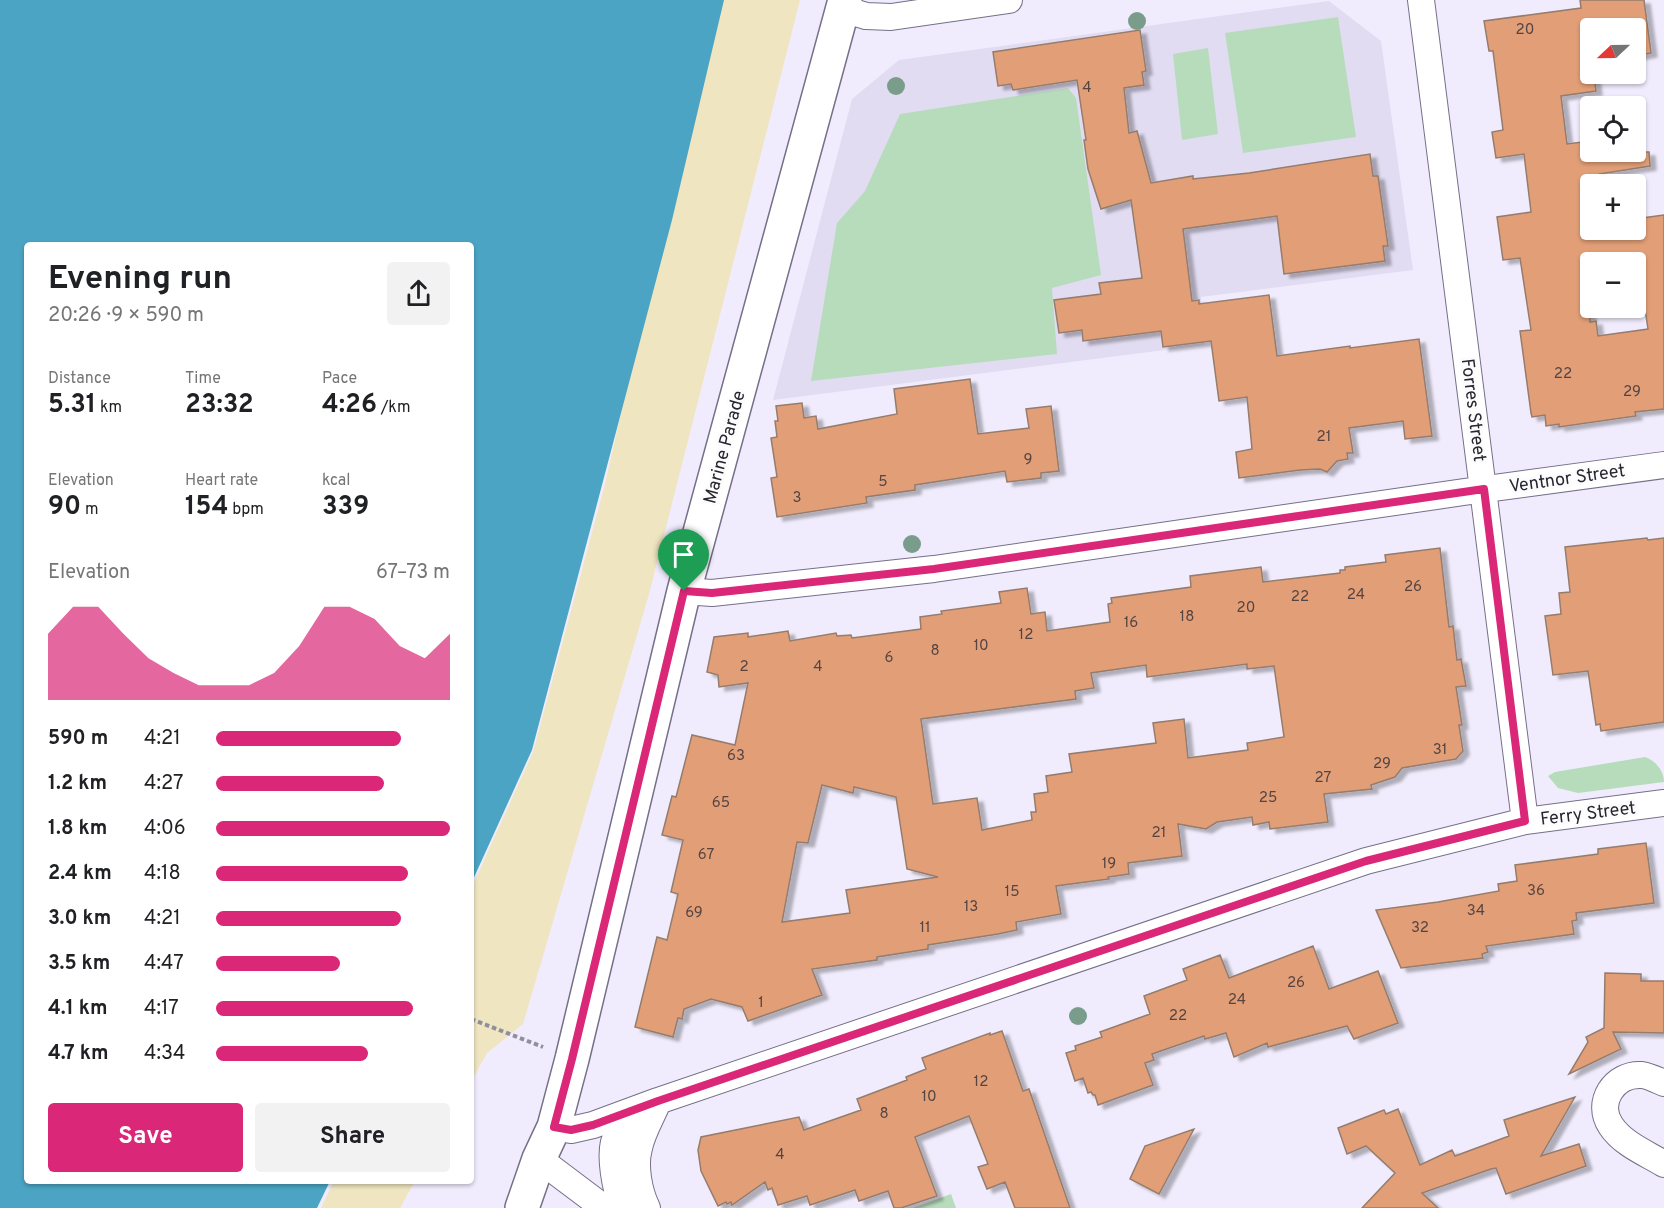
<!DOCTYPE html>
<html lang="en">
<head>
<meta charset="utf-8">
<style>
	:root { --surface:#fff; --page:#f2f2f2; --text:#202124; --muted:#757577; --accent:#db2777 }
	body { margin:0; font-family:Overpass,sans-serif; background:var(--page); color:var(--text); height:100vh; display:flex; flex-direction:column; font-size:22px; white-space:nowrap }
	* { box-sizing:border-box; margin:0 }
	p { font-size:20px; color:var(--muted) }
	.icon { flex:none; width:33px; height:33px; fill:none; stroke:currentColor; stroke-width:2; stroke-linecap:round; stroke-linejoin:round }
	.map { position:relative; flex:1; overflow:hidden }
	.side { position:absolute; left:24px; top:242px; width:450px; height:942px; display:flex; flex-direction:column; background:var(--surface); border-radius:6px; box-shadow:0 2px 4px #0004 }
	.side>* { flex:none }
	.needle { width:39px; rotate:248deg }
	.tools { position:absolute; left:1580px; top:18px; display:grid; gap:12px }
	.tools a { display:grid; place-items:center; width:66px; height:66px; border-radius:6px; background:var(--surface); box-shadow:0 2px 4px #0004; font-size:30px }
	.pin { position:absolute; display:grid; place-items:center; width:51px; height:51px; color:#fff; margin:-62px -26px; border-radius:50% 50% 50% 0; rotate:-45deg; box-shadow:0 0 6px #0007 }
	.pin .icon { rotate:45deg }
	.round { display:grid; place-items:center; flex:none; width:63px; height:63px; border-radius:6px; background:var(--page) }
	.summary { display:flex; align-items:center; justify-content:space-between; height:102px; padding:0 24px }
	h1 { font-size:33px; font-weight:700; line-height:45px }
	.figures { display:grid; grid-template-columns:repeat(3,1fr); gap:9px; height:102px; padding:6px 24px }
	.figures div { display:grid; align-content:center }
	.figures b { font-size:26px; font-weight:700 }
	.figures small { font-size:16px; font-weight:400 }
	.figures p { font-size:16px }
	.chart { height:168px; padding:12px 24px }
	.chart p { display:flex; justify-content:space-between }
	.chart svg { width:100%; height:108px; margin-top:6px; fill:var(--accent); opacity:.7 }
	.cta { display:flex; gap:12px; margin-top:auto; padding:12px 24px }
	.cta a { flex:1; height:69px; border-radius:6px; background:var(--accent); color:#fff; font-size:24px; font-weight:700; line-height:69px; text-align:center }
	.cta a+a { background:var(--page); color:var(--text) }
	ul { padding:0 24px; list-style:none; font-size:20px }
	li { display:grid; grid-template-columns:96px 72px 1fr; align-items:center; height:45px }
	li i { height:15px; border-radius:8px; background:var(--accent) }
	.map>svg:first-child { display:block }
	.built { fill:#e2dcf2 }
	.green { fill:#b6dcbb }
	.sand { fill:#efe5c0 }
	.water { fill:#4ba4c4 }
	.building { fill:#e29f77; stroke:#957c6d; stroke-width:1.5; fill-rule:evenodd; filter:url(#shadow) }
	.lines { fill:none; stroke-linecap:round; stroke-linejoin:round }
	.minor-casing { stroke:#766f88; stroke-width:28 }
	.tertiary-casing { stroke:#766f88; stroke-width:36 }
	.path { stroke:#918e9c; stroke-width:4; stroke-dasharray:4.5 3; stroke-linecap:butt }
	.minor { stroke:#fff; stroke-width:26 }
	.tertiary { stroke:#fff; stroke-width:33 }
	.tree { fill:#7a9c8a }
	.route-casing { stroke:#fff; stroke-width:12 }
	.route { stroke:#db2777; stroke-width:8 }
	.labels { text-anchor:middle; stroke-width:6; stroke-linejoin:round; paint-order:stroke }
	.number-label { font-size:15px; fill:#564442 }
	.street-label { font-size:18px; fill:#282630; stroke:#fcfcfc }
</style>
</head>
<body>
<div class="map">
<svg width="1664" height="1208" viewBox="0 0 1664 1208">
	<defs>
		<filter id="shadow"><feDropShadow dx="6" dy="4" stdDeviation="1.5" flood-color="#0004"/></filter>
	</defs>
	<rect width="100%" height="100%" fill="#f0ecfd"/>
	<path class="built" d="M 1329,1 L 1381,41 L 1413,270 L 1201,297 L 1204,345 L 773,400 L 852,99 L 899,60 Z"/>
	<path class="green" d="M 1338,17 L 1356,137 L 1243,153 L 1225,33 Z
		M 1208,48 L 1218,134 L 1182,140 L 1173,54 Z
		M 1068,88 L 1076,98 L 1101,275 L 1052,288 L 1057,354 L 811,381 L 837,223 L 865,191 L 900,114 Z
		M 1645,757 C 1656,761 1664,771 1664,782 L 1578,793 L 1558,788 L 1548,776 L 1555,772 Z
		M 951,1194 L 956,1208 L 913,1208 Z"/>
	<path class="sand" d="M 715,0 L 800,0 L 649,594 L 523,1024 L 487,1053 L 471,1082 L 471,889 L 533,752 L 605,484 Z
		M 334,1181 L 334,1180 L 415,1181 L 400,1208 L 321,1208 Z"/>
	<path class="water" d="M 0,0 L 724,0 L 672,220 L 532,750 L 471,884 L 471,244 L 27,244 L 27,1180 L 330,1181 L 317,1208 L 0,1208 Z"/>
	<path class="building" d="M 1580,0 L 1644,0 L 1651,53 L 1635,56 L 1635,28 L 1590,28 L 1590,74 L 1594,74 L 1596,91 L 1561,96 L 1567,144 L 1590,141 L 1590,152 L 1649,152 L 1650,166 L 1599,174 L 1601,184 L 1590,184 L 1590,230 L 1635,230 L 1635,219 L 1664,215 L 1664,409 L 1635,412 L 1636,416 L 1559,427 L 1559,424 L 1546,426 L 1545,415 L 1532,417 L 1531,413 L 1520,331 L 1531,330 L 1520,258 L 1503,260 L 1497,217 L 1531,212 L 1524,154 L 1496,158 L 1492,132 L 1503,130 L 1493,51 L 1489,51 L 1484,21 L 1581,8 ZM 1590,262 L 1635,262 L 1635,269 L 1639,269 L 1648,329 L 1598,336 L 1596,321 L 1590,322 Z
		M 1140,30 L 1146,71 L 1142,72 L 1144,85 L 1124,88 L 1129,133 L 1137,131 L 1151,183 L 1193,176 L 1193,179 L 1249,173 L 1370,154 L 1373,176 L 1378,176 L 1388,246 L 1383,246 L 1385,261 L 1284,274 L 1277,216 L 1183,229 L 1192,301 L 1199,300 L 1199,304 L 1269,295 L 1277,356 L 1350,346 L 1350,348 L 1419,339 L 1432,436 L 1405,439 L 1403,421 L 1349,428 L 1353,453 L 1347,453 L 1348,459 L 1337,461 L 1327,472 L 1320,469 L 1300,470 L 1239,478 L 1236,452 L 1252,449 L 1247,397 L 1219,401 L 1211,341 L 1163,347 L 1161,331 L 1083,341 L 1082,330 L 1059,333 L 1054,300 L 1101,294 L 1099,283 L 1142,278 L 1131,200 L 1101,209 L 1088,169 L 1084,140 L 1086,140 L 1077,80 L 1013,90 L 1011,84 L 998,86 L 993,52 Z
		M 970,379 L 978,434 L 1029,428 L 1026,409 L 1051,406 L 1059,471 L 1041,473 L 1041,478 L 1007,482 L 1005,471 L 915,485 L 915,490 L 866,497 L 867,503 L 777,517 L 771,478 L 777,477 L 771,438 L 777,437 L 775,421 L 778,421 L 776,406 L 802,403 L 804,418 L 816,416 L 818,429 L 897,414 L 894,389 Z
		M 1647,538 L 1648,540 L 1664,538 L 1664,722 L 1601,731 L 1600,724 L 1596,725 L 1588,671 L 1553,675 L 1545,616 L 1561,614 L 1559,593 L 1570,592 L 1565,547 Z
		M 1440,548 L 1449,627 L 1453,626 L 1457,660 L 1461,659 L 1466,686 L 1456,687 L 1462,725 L 1459,725 L 1463,751 L 1456,759 L 1402,768 L 1395,777 L 1371,785 L 1372,789 L 1324,794 L 1328,822 L 1270,829 L 1269,822 L 1253,825 L 1252,817 L 1217,822 L 1206,829 L 1178,824 L 1182,856 L 1128,863 L 1129,874 L 1108,877 L 1109,879 L 1056,886 L 1061,914 L 1016,922 L 1017,930 L 998,934 L 928,945 L 928,949 L 877,957 L 877,960 L 812,969 L 822,995 L 748,1021 L 742,1007 L 711,999 L 684,1009 L 682,1019 L 678,1018 L 673,1037 L 635,1027 L 657,937 L 667,940 L 678,894 L 671,892 L 683,840 L 662,835 L 672,796 L 676,797 L 692,735 L 735,745 L 748,683 L 719,687 L 718,675 L 707,672 L 714,637 L 748,633 L 748,637 L 788,631 L 790,641 L 836,633 L 837,636 L 851,635 L 852,638 L 921,629 L 920,617 L 942,614 L 941,611 L 1001,603 L 999,592 L 1027,588 L 1031,614 L 1045,612 L 1047,631 L 1110,622 L 1108,604 L 1112,603 L 1111,598 L 1191,587 L 1190,576 L 1261,567 L 1263,582 L 1340,573 L 1340,570 L 1345,570 L 1345,567 L 1386,562 L 1385,555 ZM 1247,664 L 1247,669 L 1274,666 L 1284,737 L 1247,743 L 1248,750 L 1188,758 L 1184,719 L 1153,723 L 1156,743 L 1069,754 L 1072,772 L 1046,776 L 1048,792 L 1034,794 L 1036,812 L 1031,812 L 1032,820 L 982,830 L 977,798 L 933,804 L 921,719 L 1076,699 L 1075,691 L 1094,688 L 1091,673 L 1146,665 L 1147,677 ZM 822,785 L 853,793 L 854,787 L 896,797 L 907,869 L 938,877 L 846,890 L 850,913 L 782,922 L 797,842 L 808,843 Z
		M 1646,843 L 1654,903 L 1576,913 L 1577,920 L 1572,921 L 1574,934 L 1486,946 L 1488,952 L 1482,954 L 1483,958 L 1401,968 L 1376,910 L 1438,902 L 1499,891 L 1498,884 L 1517,881 L 1515,865 L 1598,854 L 1598,849 Z
		M 1313,946 L 1329,989 L 1378,971 L 1398,1023 L 1354,1039 L 1347,1026 L 1268,1047 L 1267,1043 L 1234,1057 L 1226,1033 L 1205,1039 L 1204,1036 L 1152,1054 L 1154,1060 L 1145,1063 L 1153,1085 L 1098,1105 L 1095,1095 L 1093,1095 L 1091,1092 L 1088,1093 L 1083,1078 L 1075,1081 L 1066,1053 L 1076,1050 L 1075,1046 L 1102,1037 L 1100,1032 L 1150,1014 L 1144,996 L 1187,980 L 1183,969 L 1220,955 L 1229,978 Z
		M 1605,973 L 1641,974 L 1641,981 L 1664,981 L 1664,1033 L 1613,1032 L 1621,1049 L 1569,1074 L 1588,1042 L 1586,1037 L 1604,1028 Z
		M 1002,1031 L 1023,1091 L 1029,1089 L 1070,1208 L 1015,1208 L 1005,1182 L 987,1189 L 978,1167 L 988,1164 L 969,1116 L 915,1137 L 937,1196 L 901,1208 L 894,1208 L 888,1191 L 859,1201 L 855,1190 L 810,1205 L 807,1196 L 778,1205 L 772,1188 L 768,1190 L 765,1182 L 732,1205 L 731,1202 L 727,1204 L 726,1202 L 718,1206 L 701,1171 L 698,1150 L 701,1137 L 799,1117 L 804,1130 L 861,1110 L 857,1099 L 907,1080 L 906,1077 L 926,1069 L 922,1058 L 990,1033 L 990,1035 Z
		M 1575,1097 L 1541,1156 L 1579,1144 L 1586,1166 L 1506,1194 L 1496,1168 L 1491,1169 L 1422,1193 L 1438,1208 L 1362,1208 L 1395,1173 L 1366,1146 L 1347,1154 L 1338,1128 L 1384,1110 L 1386,1114 L 1398,1109 L 1420,1165 L 1452,1150 L 1455,1156 L 1509,1136 L 1504,1120 Z
		M 1194,1129 L 1159,1194 L 1130,1179 L 1145,1146 Z"/>
	<g class="lines">
		<g class="minor-casing">
			<path id="minor" d="M 1421,0 L 1525,821
				M 843,9 L 866,16 L 891,17 L 1009,0
				M 684,591 L 712,593 L 934,569 L 1464,492 L 1664,465
				M 1664,1083 C 1657,1080 1649,1076 1642,1075 C 1614,1073 1595,1103 1611,1126 C 1623,1144 1646,1153 1664,1164
				M 554,1127 L 571,1130 L 593,1125 L 658,1101 L 1366,861 L 1525,821 L 1664,803
				M 539,1159 L 604,1208
				M 624,1208 C 616,1194 607,1150 617,1135 C 622,1127 633,1119 641,1114
				M 647,1208 C 639,1192 634,1166 639,1148 C 642,1133 651,1118 657,1104"/>
		</g>
		<g class="tertiary-casing">
			<path id="tertiary" d="M 522,1208 L 539,1159 L 554,1127 L 572,1059 L 684,591 L 845,0"/>
		</g>
		<path class="path" d="M 471,1019 L 543,1047"/>
		<use href="#minor" class="minor"/>
		<use href="#tertiary" class="tertiary"/>
	</g>
	<g class="tree">
		<circle cx="1137" cy="21" r="9"/>
		<circle cx="896" cy="86" r="9"/>
		<circle cx="912" cy="544" r="9"/>
		<circle cx="1078" cy="1016" r="9"/>
	</g>
	<g class="lines">
		<g class="route-casing">
			<path id="route" d="M 1484,489 L 1525,821 L 1366,861 L 658,1101 L 593,1125 L 571,1130 L 554,1127 L 572,1059 L 684,591 L 712,593 L 934,569 Z"/>
		</g>
		<use href="#route" class="route"/>
	</g>
	<g class="labels">
		<g class="number-label">
			<text x="1525" y="34">20</text>
			<text x="1087" y="92">4</text>
			<text x="1563" y="378">22</text>
			<text x="1632" y="396">29</text>
			<text x="1324" y="441">21</text>
			<text x="1028" y="464">9</text>
			<text x="883" y="486">5</text>
			<text x="797" y="502">3</text>
			<text x="1413" y="591">26</text>
			<text x="1356" y="599">24</text>
			<text x="1300" y="601">22</text>
			<text x="1246" y="612">20</text>
			<text x="1187" y="621">18</text>
			<text x="1131" y="627">16</text>
			<text x="1026" y="639">12</text>
			<text x="981" y="650">10</text>
			<text x="935" y="655">8</text>
			<text x="889" y="662">6</text>
			<text x="744" y="671">2</text>
			<text x="818" y="671">4</text>
			<text x="1440" y="754">31</text>
			<text x="736" y="760">63</text>
			<text x="1382" y="768">29</text>
			<text x="1323" y="782">27</text>
			<text x="1268" y="802">25</text>
			<text x="721" y="807">65</text>
			<text x="1159" y="837">21</text>
			<text x="706" y="859">67</text>
			<text x="1109" y="868">19</text>
			<text x="1536" y="895">36</text>
			<text x="1012" y="896">15</text>
			<text x="971" y="911">13</text>
			<text x="1476" y="915">34</text>
			<text x="694" y="917">69</text>
			<text x="925" y="932">11</text>
			<text x="1420" y="932">32</text>
			<text x="1296" y="987">26</text>
			<text x="1237" y="1004">24</text>
			<text x="761" y="1007">1</text>
			<text x="1178" y="1020">22</text>
			<text x="981" y="1086">12</text>
			<text x="929" y="1101">10</text>
			<text x="884" y="1118">8</text>
			<text x="780" y="1159">4</text>
		</g>
		<g class="street-label">
			<text transform="translate(1474 410) rotate(83)" y="6">Forres Street</text>
			<text transform="translate(724 447) rotate(-75)" y="6">Marine Parade</text>
			<text transform="translate(1567 478) rotate(-8)" y="6">Ventnor Street</text>
			<text transform="translate(1588 813) rotate(-7)" y="6">Ferry Street</text>
		</g>
	</g>
</svg>
<div class="tools">
<a><svg class="needle" viewBox="-14 -14 28 28"><path d="M0-13l5 13h-10z" fill="#e53935"/><path d="M0 13l5-13h-10z" fill="#757577"/></svg></a>
<a><svg class="icon" aria-label="locate" viewBox="0 0 24 24"><circle cx="12" cy="12" r="6"/><path d="M12 2v4M12 18v4M2 12h4M18 12h4"/></svg></a>
<a>+</a>
<a>−</a>
</div>
<div class="pin" style="left:684px;top:591px;background:#1e9e55"><svg class="icon" aria-label="arrive" viewBox="0 0 24 24"><path d="M6 21V4h12l-3 4 3 4H6"/></svg></div>
<section class="side">
<div class="summary"><div><h1>Evening run</h1><p>20:26 · 9 × 590 m</p></div><a class="round"><svg class="icon" aria-label="share" viewBox="0 0 24 24"><path d="M12 15V3M7 8l5-5 5 5M5 13v7h14v-7"/></svg></a></div>
<div class="figures">
<div><p>Distance</p><b>5.31<small> km</small></b></div>
<div><p>Time</p><b>23:32</b></div>
<div><p>Pace</p><b>4:26<small> /km</small></b></div>
</div>
<div class="figures">
<div><p>Elevation</p><b>90<small> m</small></b></div>
<div><p>Heart rate</p><b>154<small> bpm</small></b></div>
<div><p>kcal</p><b>339</b></div>
</div>
<div class="chart"><p><span>Elevation</span>67–73 m</p>
<svg viewBox="0 0 160 44" preserveAspectRatio="none"><path d="M0 44V17L10 6L20 6L30 17L40 27L50 33L60 38L70 38L80 38L90 33L100 22L110 6L120 6L130 11L140 22L150 27L160 17V44z"/></svg>
</div>
<ul>
<li><b>590 m</b>4:21<i style="width:79%"></i></li>
<li><b>1.2 km</b>4:27<i style="width:72%"></i></li>
<li><b>1.8 km</b>4:06<i style="width:100%"></i></li>
<li><b>2.4 km</b>4:18<i style="width:82%"></i></li>
<li><b>3.0 km</b>4:21<i style="width:79%"></i></li>
<li><b>3.5 km</b>4:47<i style="width:53%"></i></li>
<li><b>4.1 km</b>4:17<i style="width:84%"></i></li>
<li><b>4.7 km</b>4:34<i style="width:65%"></i></li>
</ul>
<div class="cta"><a>Save</a><a>Share</a></div>
</section>
</div>
</body>
</html>
